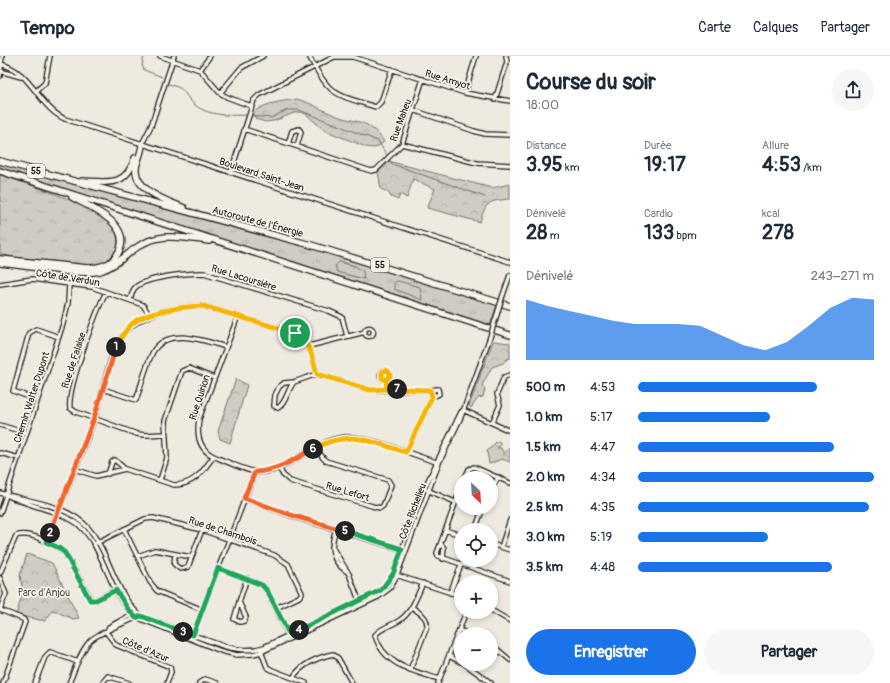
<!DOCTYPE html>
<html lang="fr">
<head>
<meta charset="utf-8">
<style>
	:root { --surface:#fff; --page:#f6f6f7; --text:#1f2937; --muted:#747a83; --line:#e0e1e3; --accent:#1a73e8 }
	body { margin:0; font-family:Pangolin,sans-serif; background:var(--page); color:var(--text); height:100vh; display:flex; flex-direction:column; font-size:15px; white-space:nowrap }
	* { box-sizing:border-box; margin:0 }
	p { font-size:13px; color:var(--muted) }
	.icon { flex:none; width:22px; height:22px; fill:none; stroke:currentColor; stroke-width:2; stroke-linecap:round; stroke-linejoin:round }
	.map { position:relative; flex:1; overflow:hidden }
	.details { display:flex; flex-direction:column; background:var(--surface); width:380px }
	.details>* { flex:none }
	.needle { width:26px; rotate:155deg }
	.buttons { position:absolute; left:454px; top:415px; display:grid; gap:8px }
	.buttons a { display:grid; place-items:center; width:44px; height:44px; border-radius:50%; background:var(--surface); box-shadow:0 2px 6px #0003; font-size:20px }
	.pin { position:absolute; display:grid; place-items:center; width:34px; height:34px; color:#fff; margin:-17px; border:2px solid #fff; border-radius:50%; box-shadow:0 1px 4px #0007 }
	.km { position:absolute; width:20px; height:20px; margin:-10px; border-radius:50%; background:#222; color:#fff; font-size:11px; line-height:20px; text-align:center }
	.round { display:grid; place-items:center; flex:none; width:42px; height:42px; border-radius:21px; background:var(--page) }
	.summary { display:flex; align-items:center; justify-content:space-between; height:68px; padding:0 16px }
	h1 { font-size:22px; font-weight:800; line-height:30px }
	.metrics { display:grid; grid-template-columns:repeat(3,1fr); gap:6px; height:68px; padding:4px 16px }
	.metrics div { display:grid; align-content:center }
	.metrics b { font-size:20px; font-weight:800 }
	.metrics small { font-size:11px; font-weight:400 }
	.metrics p { font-size:11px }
	.chart { height:112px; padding:8px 16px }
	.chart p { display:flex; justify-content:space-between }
	.chart svg { width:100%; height:72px; margin-top:4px; fill:var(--accent); opacity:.7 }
	.cta { display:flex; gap:8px; margin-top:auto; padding:8px 16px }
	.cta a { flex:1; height:46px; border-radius:24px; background:var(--accent); color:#fff; font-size:16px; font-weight:800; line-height:46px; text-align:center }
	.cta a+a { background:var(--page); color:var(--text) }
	ul { padding:0 16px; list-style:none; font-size:13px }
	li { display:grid; grid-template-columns:64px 48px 1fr; align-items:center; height:30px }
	li i { height:10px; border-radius:5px; background:var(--accent) }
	header { display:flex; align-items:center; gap:24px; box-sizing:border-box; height:56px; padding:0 20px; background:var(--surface); border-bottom:1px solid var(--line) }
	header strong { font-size:19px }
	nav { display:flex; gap:22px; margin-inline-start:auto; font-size:14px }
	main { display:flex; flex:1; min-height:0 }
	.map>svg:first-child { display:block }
	.grass { fill:url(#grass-tufts); stroke:#767470; fill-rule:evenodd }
	.forest { fill:url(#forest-crowns); stroke:#767470 }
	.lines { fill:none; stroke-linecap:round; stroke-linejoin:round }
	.stream { stroke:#6f6d69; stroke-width:1 }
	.minor-casing { stroke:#1c1c1c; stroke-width:6 }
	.highway-casing { stroke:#1c1c1c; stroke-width:8 }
	.minor { stroke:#f7f3e8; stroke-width:3.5 }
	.highway { stroke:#f7f3e8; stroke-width:5.5 }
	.minor-bridge-casing { stroke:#1c1c1c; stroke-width:6; stroke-linecap:butt }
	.minor-bridge { stroke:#f7f3e8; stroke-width:3.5 }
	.split-1-casing { stroke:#fff; stroke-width:8 }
	.split-2-casing { stroke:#fff; stroke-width:8 }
	.split-3-casing { stroke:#fff; stroke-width:8 }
	.split-4-casing { stroke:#fff; stroke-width:8 }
	.split-5-casing { stroke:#fff; stroke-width:8 }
	.split-6-casing { stroke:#fff; stroke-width:8 }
	.split-7-casing { stroke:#fff; stroke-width:8 }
	.split-8-casing { stroke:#fff; stroke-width:8 }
	.split-1 { stroke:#f5b400; stroke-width:5 }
	.split-2 { stroke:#f0652b; stroke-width:5 }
	.split-3 { stroke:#22a559; stroke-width:5 }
	.split-4 { stroke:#22a559; stroke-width:5 }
	.split-5 { stroke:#22a559; stroke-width:5 }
	.split-6 { stroke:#f0652b; stroke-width:5 }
	.split-7 { stroke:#f5b400; stroke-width:5 }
	.split-8 { stroke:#f5b400; stroke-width:5 }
	.labels { text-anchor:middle; stroke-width:3.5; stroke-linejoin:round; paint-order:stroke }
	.shield { fill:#f7f3e8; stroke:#5e5c59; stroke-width:1 }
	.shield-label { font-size:9px; font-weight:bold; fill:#1c1c1c }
	.street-label { font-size:10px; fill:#1c1c1c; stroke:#f7f3e8 }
	.park-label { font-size:10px; fill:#52514e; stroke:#f7f3e8 }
</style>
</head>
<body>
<header>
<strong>Tempo</strong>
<nav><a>Carte</a><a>Calques</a><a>Partager</a></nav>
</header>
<main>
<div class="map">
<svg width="510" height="627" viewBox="0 0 510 627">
	<defs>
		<pattern id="grass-tufts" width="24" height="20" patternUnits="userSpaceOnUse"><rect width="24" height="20" fill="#cfccc3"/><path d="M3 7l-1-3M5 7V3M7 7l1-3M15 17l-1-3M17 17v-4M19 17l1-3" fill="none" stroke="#b1afa7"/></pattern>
		<pattern id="forest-crowns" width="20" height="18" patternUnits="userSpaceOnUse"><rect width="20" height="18" fill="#cfccc3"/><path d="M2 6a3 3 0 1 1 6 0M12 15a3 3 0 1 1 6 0" fill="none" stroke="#b1afa7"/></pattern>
	</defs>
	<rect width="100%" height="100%" fill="#eeeae0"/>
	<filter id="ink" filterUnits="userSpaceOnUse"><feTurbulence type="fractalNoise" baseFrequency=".025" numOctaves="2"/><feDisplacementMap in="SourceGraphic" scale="8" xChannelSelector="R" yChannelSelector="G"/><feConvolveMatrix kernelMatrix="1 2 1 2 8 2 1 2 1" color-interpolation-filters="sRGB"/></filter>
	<g filter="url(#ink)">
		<path class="grass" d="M 0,107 L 293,186 L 497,249 L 490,269 L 0,112 ZM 342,206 L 355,210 L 364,223 L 337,216 L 336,214 Z
			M 0,119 C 26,127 92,149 110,166 C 117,174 118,182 118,192 C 114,198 110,203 102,207 C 87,213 17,203 0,198 Z"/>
		<path class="forest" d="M 297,43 C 312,47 323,55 337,60 C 346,64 358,64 367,69 C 373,72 381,80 384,86 L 375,92 L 366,91 L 324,74 L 306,58 L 301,56 L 294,57 L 274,65 L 265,66 L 256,63 L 253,58 C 260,47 285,45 297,43 Z
			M 388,105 L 492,132 L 510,128 L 510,143 C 489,145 486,145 480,166 L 427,152 L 435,133 L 413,123 L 407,142 L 400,138 L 398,144 L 391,141 L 388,136 L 381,133 L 378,116 L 386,109 Z
			M 339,206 L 355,210 L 363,215 L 364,223 L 337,216 L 335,210 Z
			M 398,225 L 420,231 L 422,244 L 394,233 L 394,226 Z
			M 493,285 L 510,287 L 510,303 L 508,302 L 503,307 L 492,311 L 482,329 L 485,333 L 483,341 L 478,342 L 471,352 L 469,350 Z
			M 236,323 L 247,329 L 230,387 L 220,383 L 218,375 Z
			M 497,385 L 500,386 L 500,390 L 497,392 L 501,392 L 504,398 L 510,391 L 510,406 L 502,403 L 489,408 L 487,395 Z
			M 27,498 L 52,507 L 79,562 L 73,563 L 53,554 L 45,565 L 16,559 L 23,536 L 20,519 Z"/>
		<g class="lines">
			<path class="stream" d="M 144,0 L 142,9 L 144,14 L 162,21
				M 169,28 C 186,34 180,32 190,44 C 203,60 228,60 246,59
				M 252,60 L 271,62 L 287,54 L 299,54 L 378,85 L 392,108 L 485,141"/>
			<g class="minor-casing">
				<path id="minor" d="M 160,0 L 200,14 L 220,37 L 227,41 L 251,50
					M 309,0 C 330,41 335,38 376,51 L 381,46 L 392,13
					M 0,8 C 31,14 38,51 65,63 L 510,206
					M 200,14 L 210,0
					M 0,15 L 21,21
					M 0,20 L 2,0
					M 36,35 L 45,27 L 50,0
					M 220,37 L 241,12 L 263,0
					M 465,37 L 476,0
					M 495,44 L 507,6 L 506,0
					M 413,54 L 474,75 L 485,78 L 510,79
					M 244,73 L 371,115 L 376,114 L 402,88 L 423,23
					M 142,88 L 151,70 L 174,0
					M 288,88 L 292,75 L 299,73 L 301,76 L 297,90
					M 402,88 L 477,107 L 510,109
					M 231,116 L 254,44 L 259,39 L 334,1 L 353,1 L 465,37 L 510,45
					M 0,228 L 32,223 L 92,231 L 143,249 L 150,260
					M 106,236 C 96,256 67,332 70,352 L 76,356 L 137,378 L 145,379 L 165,378
					M 503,239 L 510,219
					M 130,244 C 131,241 132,236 134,233 C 142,221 190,217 204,217 L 329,255 L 342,261 L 347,280
					M 238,260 L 199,363 C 196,381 200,396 218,402 C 230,407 244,414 256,416 C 289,419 313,383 346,381 C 369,380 413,399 436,406
					M364.5 276a4.5 4.5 0 1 1 9 0a4.5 4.5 0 1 1-9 0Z
					M 309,290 L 365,276
					M380.5 319a4.5 4.5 0 1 1 9 0a4.5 4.5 0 1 1-9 0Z
					M 317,318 L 370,334 L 430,334 L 438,333 L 439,338 L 432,341 L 406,396
					M 294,326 C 287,334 287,346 278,352 L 274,350 L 275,339 L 279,331 L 284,327 L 294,326 L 317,318
					M 103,333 L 136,344 C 141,331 147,305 154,294 C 170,271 205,285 226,291
					M 37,344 L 13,335 L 29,277 L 36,273 L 59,281
					M 463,354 L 510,375
					M 492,367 L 500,349 L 497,338 L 504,321 L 510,319
					M 0,369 L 26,377
					M 0,397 L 19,402
					M 279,412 L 283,419 L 290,425 L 372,450 L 380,452 L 383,450 L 391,429 L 388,424 L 326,405 L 323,402 L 316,392
					M 74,413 L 96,420 L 125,413
					M 108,418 L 112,406 L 115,404 L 125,413 L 174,429 C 194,429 203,415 213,401
					M 465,422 L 469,413 L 474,411 L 510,427
					M 160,424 L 167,402 L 165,365 L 182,315 L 189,312 L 214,322
					M 461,432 L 437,497 L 438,500 L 510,525
					M 427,434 L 455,446
					M 491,435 L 498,421
					M 0,437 C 24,444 58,448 78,463 C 109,484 111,536 141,560 L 223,590 C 237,594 250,596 264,591 L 376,537 L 386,530 L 393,518 L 424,433 L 461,356
					M 7,439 C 27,450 66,456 80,470 C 106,495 108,538 136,561 L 221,595 L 237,599 L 253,598 L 261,596 L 378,541 L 390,532 L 397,519 L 439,407 L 461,361 L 490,281
					M 244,442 L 294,461 L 403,494
					M 0,457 L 63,268 L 68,247 L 69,228
					M 124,473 L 150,526 L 157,535 L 203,554
					M 336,473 C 330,490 330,504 346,515
					M 445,474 L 461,479
					M 475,474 L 483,452
					M 46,486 C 62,445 80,403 95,361 C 102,339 110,292 125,276 C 143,256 177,250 203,250 L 295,277 C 311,288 312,300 317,318
					M 96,487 L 145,463 L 153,462 L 202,474 L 274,499 L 288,508 L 302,537 L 299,541 L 276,552
					M 441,488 L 444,492 L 443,503
					M 491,488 L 510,494
					M 332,491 L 349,518 L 360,547
					M 501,491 L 510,464
					M 175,498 L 174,508 L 180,513 L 188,511 L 202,474
					M 138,500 L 155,494 L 191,501
					M 218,512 L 262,529 L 268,536 L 289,580
					M 0,517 L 16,480 C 30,475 54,488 65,497 L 91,544 L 96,544 L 117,533
					M 396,519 L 461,540
					M 0,522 L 6,538 L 0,553
					M 423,527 C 417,540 412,556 400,564 C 391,570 382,571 375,579 C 383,609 413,615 439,623
					M 450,537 L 461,509
					M 239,546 L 246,561 L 244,565 L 240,566 L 234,563 Z
					M 239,546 L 247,522
					M 0,554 L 23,563 L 25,566 L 3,627
					M 491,554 L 510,565
					M 459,574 L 469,578
					M 107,575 L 109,571 L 133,558
					M 106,576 L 116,589 L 170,611 L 171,616 L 167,627
					M 192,581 L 255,416
					M 491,588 L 510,604
					M 261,595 L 267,611 L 272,614 L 306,627
					M 449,600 L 461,606
					M 465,608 L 491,627
					M 410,614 L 427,571 C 428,560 420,558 412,551
					M 293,622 C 300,609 318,601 333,598 L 338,602 L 352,627
					M 35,627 L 45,601 L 50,596 L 78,606
					M 69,627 C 75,613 80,596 90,585 C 97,577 127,566 138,561
					M 102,627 L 108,620 L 129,627
					M 199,627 L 205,623 L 217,627
					M 438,627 L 466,556"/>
			</g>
			<g class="highway-casing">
				<path id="highway" d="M 142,88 C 142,96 137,104 136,112 C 134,135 168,145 184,152
					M 0,105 L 311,189 L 510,250
					M 0,115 L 510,279
					M 82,125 C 108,126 125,132 135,102
					M 0,203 L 87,212 C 98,212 111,209 117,199 C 136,169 91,152 72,141
					M 0,207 C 25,209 78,220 100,215 C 113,211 123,202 133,194 C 157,175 181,181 209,185"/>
			</g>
			<use href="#minor" class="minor"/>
			<use href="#highway" class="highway"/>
			<g class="minor-bridge-casing">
				<path id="minor-bridge" d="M 490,281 L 503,239"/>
			</g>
			<use href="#minor-bridge" class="minor-bridge"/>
		</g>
	</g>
	<g class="lines" filter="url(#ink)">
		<g class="split-1-casing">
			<path id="split-1" d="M 116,291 C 121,281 127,270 137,264 C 153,255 186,250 203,250 L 295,277"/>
		</g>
		<g class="split-2-casing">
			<path id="split-2" d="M 50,477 L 94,362 L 116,291"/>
		</g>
		<g class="split-3-casing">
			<path id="split-3" d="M 50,477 L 46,486 L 59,492 L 65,497 L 90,544 L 96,544 L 116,534 L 128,553 L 136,562 L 141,560 L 183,576"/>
		</g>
		<g class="split-4-casing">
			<path id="split-4" d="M 183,576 L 193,579 L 218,512 L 262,529 L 268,536 L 289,578 L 299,574"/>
		</g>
		<g class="split-5-casing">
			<path id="split-5" d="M 299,574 L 381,534 L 393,518 L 402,493 L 345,475"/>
		</g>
		<g class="split-6-casing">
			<path id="split-6" d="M 313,393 C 294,404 277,415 255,416 L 244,442 L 294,460 L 345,475"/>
		</g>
		<g class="split-7-casing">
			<path id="split-7" d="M 313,393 C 351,373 368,385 406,396 L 432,341 L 430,334 L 397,333"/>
		</g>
		<g class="split-8-casing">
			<path id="split-8" d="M 295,277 C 311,288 312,300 317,318 L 370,334 L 387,333 L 386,324 L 390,320 L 389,316 L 386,314 L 382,316 L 382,322 L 386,324 L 387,333 L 397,333"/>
		</g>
		<use href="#split-1" class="split-1"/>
		<use href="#split-2" class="split-2"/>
		<use href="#split-3" class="split-3"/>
		<use href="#split-4" class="split-4"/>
		<use href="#split-5" class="split-5"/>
		<use href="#split-6" class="split-6"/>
		<use href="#split-7" class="split-7"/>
		<use href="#split-8" class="split-8"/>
	</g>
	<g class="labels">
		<g class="shield">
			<rect x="27" y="108" width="18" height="14" rx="3"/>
			<rect x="371" y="202" width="18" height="14" rx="3"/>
		</g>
		<g class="shield-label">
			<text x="36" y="118">55</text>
			<text x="380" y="212">55</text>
		</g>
		<g class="street-label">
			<text transform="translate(448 23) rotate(17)" y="4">Rue Amyot</text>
			<text transform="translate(400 64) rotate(-70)" y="4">Rue Maheu</text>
			<text transform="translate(262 118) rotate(18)" y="4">Boulevard Saint-Jean</text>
			<text transform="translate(258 165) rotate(15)" y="4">Autoroute de l'Énergie</text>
			<text transform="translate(68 221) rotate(9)" y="4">Côte de Verdun</text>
			<text transform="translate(244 221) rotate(17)" y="4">Rue Lacoursière</text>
			<text transform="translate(73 304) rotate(-72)" y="4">Rue de Falaise</text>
			<text transform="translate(31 341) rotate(-72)" y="4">Chemin Walter Dupont</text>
			<text transform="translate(199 341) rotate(-72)" y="4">Rue Quirion</text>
			<text transform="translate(348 435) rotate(17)" y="4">Rue Lefort</text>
			<text transform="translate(412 455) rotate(-69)" y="4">Côte Richelieu</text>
			<text transform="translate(223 474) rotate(18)" y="4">Rue de Chambois</text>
			<text transform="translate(146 593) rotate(23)" y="4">Côte d'Azur</text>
		</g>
		<g class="park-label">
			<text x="44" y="540">Parc d'Anjou</text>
		</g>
	</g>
</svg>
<div class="buttons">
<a><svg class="needle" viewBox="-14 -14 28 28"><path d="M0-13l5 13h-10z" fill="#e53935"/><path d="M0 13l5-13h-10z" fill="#747a83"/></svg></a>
<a><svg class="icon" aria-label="locate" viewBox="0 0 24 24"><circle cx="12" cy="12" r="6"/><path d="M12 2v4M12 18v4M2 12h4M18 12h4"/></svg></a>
<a>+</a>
<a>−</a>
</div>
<div class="pin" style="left:295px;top:277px;background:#1e9e55"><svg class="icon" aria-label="arrive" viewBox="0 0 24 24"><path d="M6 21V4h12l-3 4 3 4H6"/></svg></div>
<b class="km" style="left:116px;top:291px">1</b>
<b class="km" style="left:50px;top:477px">2</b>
<b class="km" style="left:183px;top:576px">3</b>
<b class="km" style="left:299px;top:574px">4</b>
<b class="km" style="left:345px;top:475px">5</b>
<b class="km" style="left:313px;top:393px">6</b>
<b class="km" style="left:397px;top:333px">7</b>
</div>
<section class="details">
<div class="summary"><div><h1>Course du soir</h1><p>18:00</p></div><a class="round"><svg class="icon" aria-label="share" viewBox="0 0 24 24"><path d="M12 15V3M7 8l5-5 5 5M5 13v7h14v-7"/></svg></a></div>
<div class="metrics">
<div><p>Distance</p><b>3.95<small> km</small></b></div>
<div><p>Durée</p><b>19:17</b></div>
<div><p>Allure</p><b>4:53<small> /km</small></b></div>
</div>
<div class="metrics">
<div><p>Dénivelé</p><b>28<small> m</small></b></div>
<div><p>Cardio</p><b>133<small> bpm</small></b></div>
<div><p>kcal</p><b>278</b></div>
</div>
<div class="chart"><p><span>Dénivelé</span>243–271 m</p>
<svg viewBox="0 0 160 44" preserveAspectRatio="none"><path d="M0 44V7L10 11L20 14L30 17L40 20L50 22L60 22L70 22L80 23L90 29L100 35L110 38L120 33L130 23L140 12L150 6L160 7V44z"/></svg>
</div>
<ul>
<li><b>500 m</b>4:53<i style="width:76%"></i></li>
<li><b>1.0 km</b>5:17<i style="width:56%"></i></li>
<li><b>1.5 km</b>4:47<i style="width:83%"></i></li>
<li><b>2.0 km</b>4:34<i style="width:100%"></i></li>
<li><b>2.5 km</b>4:35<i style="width:98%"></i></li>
<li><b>3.0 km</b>5:19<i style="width:55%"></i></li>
<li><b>3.5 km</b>4:48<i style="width:82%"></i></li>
</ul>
<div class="cta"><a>Enregistrer</a><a>Partager</a></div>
</section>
</main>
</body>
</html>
